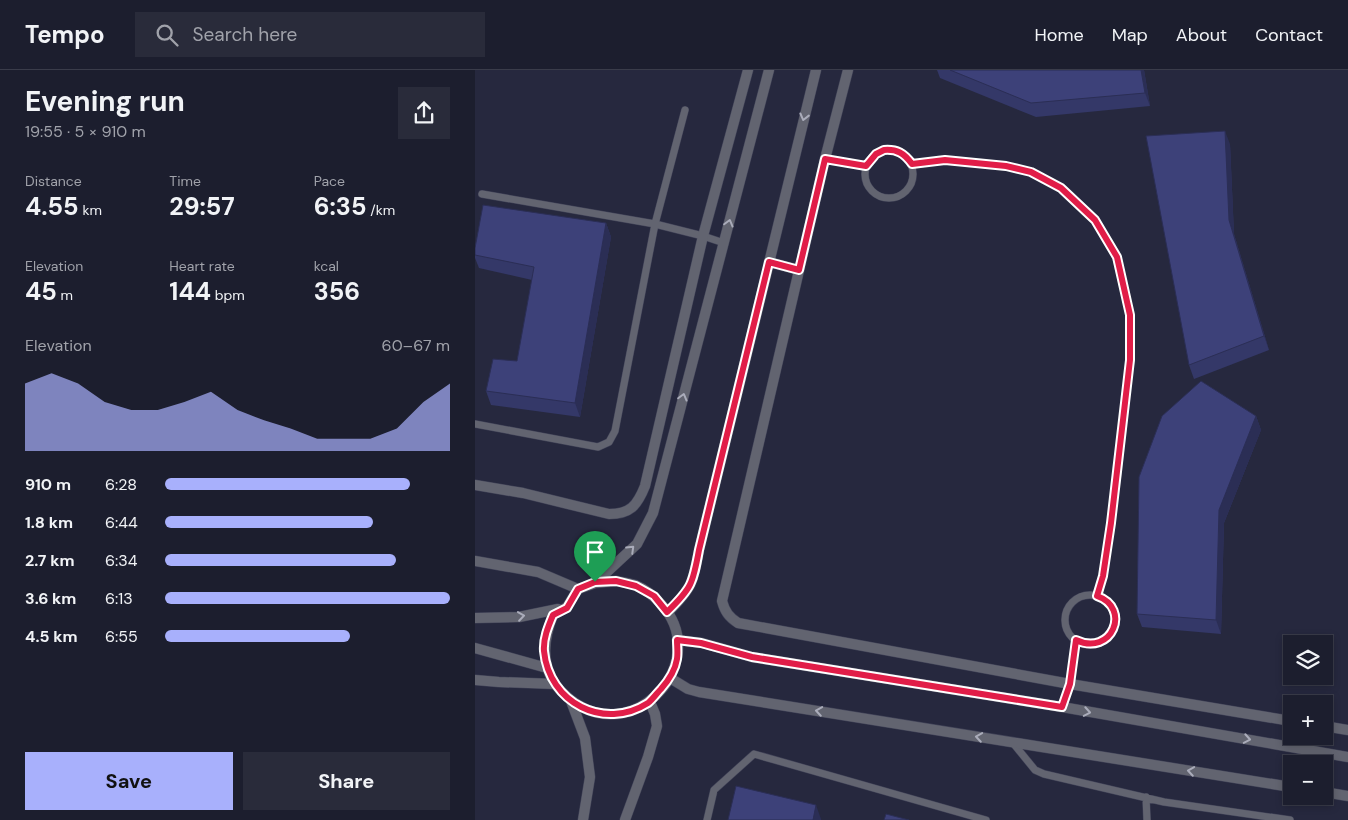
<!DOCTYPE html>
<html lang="en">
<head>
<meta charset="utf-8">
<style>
	:root { --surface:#1c1e2e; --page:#292b3a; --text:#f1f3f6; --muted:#a0a2aa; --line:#3a3c4a; --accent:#a8b0fc }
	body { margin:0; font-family:"DM Sans",sans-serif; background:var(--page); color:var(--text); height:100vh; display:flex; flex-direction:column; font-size:19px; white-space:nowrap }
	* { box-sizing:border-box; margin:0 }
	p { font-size:16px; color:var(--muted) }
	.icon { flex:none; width:28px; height:28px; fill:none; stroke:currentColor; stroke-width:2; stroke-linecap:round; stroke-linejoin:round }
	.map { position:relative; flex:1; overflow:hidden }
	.panel { display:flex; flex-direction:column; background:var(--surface); width:475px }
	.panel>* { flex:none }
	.tools { position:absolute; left:808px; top:565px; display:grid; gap:10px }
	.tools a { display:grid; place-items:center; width:50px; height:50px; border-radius:0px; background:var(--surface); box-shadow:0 2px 8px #0003,0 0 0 1px var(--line); font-size:25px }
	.pin { position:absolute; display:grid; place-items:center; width:42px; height:42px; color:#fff; margin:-51px -21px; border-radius:50% 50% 50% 0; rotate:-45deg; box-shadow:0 0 5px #0007 }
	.pin .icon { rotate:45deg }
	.round { display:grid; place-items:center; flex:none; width:52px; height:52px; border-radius:0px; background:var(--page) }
	.overview { display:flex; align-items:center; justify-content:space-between; height:85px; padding:0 25px }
	h1 { font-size:28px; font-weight:700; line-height:38px }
	.figures { display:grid; grid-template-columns:repeat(3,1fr); gap:8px; height:85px; padding:5px 25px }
	.figures div { display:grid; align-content:center }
	.figures b { font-size:25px; font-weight:700 }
	.figures small { font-size:14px; font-weight:400 }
	.figures p { font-size:14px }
	.chart { height:140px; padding:10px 25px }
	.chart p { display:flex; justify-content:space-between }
	.chart svg { width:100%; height:90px; margin-top:5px; fill:var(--accent); opacity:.7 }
	.primary-button { display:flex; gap:10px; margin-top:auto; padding:10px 25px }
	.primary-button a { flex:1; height:58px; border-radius:0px; background:var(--accent); color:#111; font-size:20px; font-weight:700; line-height:58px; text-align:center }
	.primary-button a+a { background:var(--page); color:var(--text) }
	ul { padding:0 25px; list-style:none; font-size:16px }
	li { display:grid; grid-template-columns:80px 60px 1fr; align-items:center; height:38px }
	li i { height:12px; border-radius:6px; background:var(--accent) }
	header { display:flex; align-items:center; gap:30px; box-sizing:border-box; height:70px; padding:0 25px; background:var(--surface); border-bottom:1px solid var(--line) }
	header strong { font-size:24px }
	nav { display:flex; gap:28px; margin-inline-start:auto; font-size:18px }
	.search { width:350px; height:45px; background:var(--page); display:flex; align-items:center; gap:12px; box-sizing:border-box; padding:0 18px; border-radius:0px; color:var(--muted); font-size:19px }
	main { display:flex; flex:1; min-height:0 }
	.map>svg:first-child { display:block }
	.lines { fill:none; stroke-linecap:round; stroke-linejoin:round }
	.service-casing { stroke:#414358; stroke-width:8 }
	.minor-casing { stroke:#414358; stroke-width:11 }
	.tertiary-casing { stroke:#414358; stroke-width:11 }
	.service { stroke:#626470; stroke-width:7 }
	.minor { stroke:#626470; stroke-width:10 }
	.tertiary { stroke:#626470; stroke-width:10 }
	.wall { fill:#343868 }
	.shaded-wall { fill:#2b2e55 }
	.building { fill:#3d4179; stroke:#2b2e55 }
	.oneway { stroke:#aaacba }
	.route-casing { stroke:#fff; stroke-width:10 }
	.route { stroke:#e11d48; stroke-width:6 }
</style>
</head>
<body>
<header>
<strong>Tempo</strong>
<div class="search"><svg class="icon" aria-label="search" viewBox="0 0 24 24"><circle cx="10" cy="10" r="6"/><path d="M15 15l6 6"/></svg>Search here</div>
<nav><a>Home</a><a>Map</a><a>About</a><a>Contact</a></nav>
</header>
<main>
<section class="panel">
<div class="overview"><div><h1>Evening run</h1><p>19:55 · 5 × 910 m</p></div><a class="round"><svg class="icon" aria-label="share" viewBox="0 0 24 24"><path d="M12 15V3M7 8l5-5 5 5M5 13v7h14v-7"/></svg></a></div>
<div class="figures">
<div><p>Distance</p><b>4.55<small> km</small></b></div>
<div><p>Time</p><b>29:57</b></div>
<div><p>Pace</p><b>6:35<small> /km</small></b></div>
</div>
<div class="figures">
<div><p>Elevation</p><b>45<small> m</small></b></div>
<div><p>Heart rate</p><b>144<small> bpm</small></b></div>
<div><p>kcal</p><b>356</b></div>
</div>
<div class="chart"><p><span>Elevation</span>60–67 m</p>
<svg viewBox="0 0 160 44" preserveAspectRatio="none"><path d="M0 44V11L10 6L20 11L30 20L40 24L50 24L60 20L70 15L80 24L90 29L100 33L110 38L120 38L130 38L140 33L150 20L160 11V44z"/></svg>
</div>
<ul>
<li><b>910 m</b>6:28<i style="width:86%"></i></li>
<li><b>1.8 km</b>6:44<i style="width:73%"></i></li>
<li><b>2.7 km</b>6:34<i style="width:81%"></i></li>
<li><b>3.6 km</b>6:13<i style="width:100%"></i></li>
<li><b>4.5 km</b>6:55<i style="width:65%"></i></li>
</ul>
<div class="primary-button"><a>Save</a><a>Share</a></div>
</section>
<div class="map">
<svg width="873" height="750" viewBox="0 0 873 750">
	<rect width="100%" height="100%" fill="#26283e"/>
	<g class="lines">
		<g class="service-casing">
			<path id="service" d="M390 104a24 24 0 1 1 48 0a24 24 0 1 1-48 0Z
				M 350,89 L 391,97
				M 437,94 L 470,90 L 531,96 L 556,102 L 586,118 L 621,150 L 641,187 L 655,245 L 655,289 L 643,401 L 628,506 L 622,526
				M 7,124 L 180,154 L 228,166 L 249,173
				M 0,354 L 123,377 L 134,372 L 140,361 L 180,154 L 210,40
				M590 550a25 25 0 1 1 50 0a25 25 0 1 1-50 0Z
				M 587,637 L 595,614 L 601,570
				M 538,673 L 560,700 L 569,704 L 689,732 L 815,750
				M 671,727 L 672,750
				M 232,750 L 239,720 L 279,684 L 511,750"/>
		</g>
		<g class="minor-casing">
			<path id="minor" d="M 373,0 L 350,89 L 247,531 C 250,542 254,547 263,553 L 595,614 L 816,651
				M 294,192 L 324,200
				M 0,415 L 48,423 L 134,444 C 155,444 162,436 170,416 L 228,166 L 273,0
				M 0,491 L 63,502 L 103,519
				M 0,610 L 24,612 L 80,614
				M 849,656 L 873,660"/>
		</g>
		<g class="tertiary-casing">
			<path id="tertiary" d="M 141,511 C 147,512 154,513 160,515 C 170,519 180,527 187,535 C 240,595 150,689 85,620 C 65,598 68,570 78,545 L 92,537 L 103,519 L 120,513 Z
				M 120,513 L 162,474 L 178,443 L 294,0
				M 193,542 C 217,518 218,513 224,480 L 341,0
				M 0,548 L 44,547 L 83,539
				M 202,570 L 227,573 L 277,587 L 587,637 L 873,687
				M 0,578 L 72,598
				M 195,608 L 213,619 L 224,622 L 816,717
				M 96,631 L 110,668 L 115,707 L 108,750
				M 849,722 L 873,726
				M 150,750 L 173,687 L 182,656 L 180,644 L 175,632"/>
		</g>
		<use href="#service" class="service"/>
		<use href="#minor" class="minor"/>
		<use href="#tertiary" class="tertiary"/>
	</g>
	<path class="wall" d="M 462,0 L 669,0 L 675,36 L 561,47 L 465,8 Z
		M 755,74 L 759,164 L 794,280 L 719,309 L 714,295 Z
		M 131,153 L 136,167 L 105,347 L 16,335 L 11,321 L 42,291 L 57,210 L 4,198 L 0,188 L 0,178 Z
		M 781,346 L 786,360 L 749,453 L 746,564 L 667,557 L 662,544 Z"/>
	<path class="shaded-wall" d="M 666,0 L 669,0 L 675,36 L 670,23 Z
		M 750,61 L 755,74 L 759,164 L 794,280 L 789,266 L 754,150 Z
		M 131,153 L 136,167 L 105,347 L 100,333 Z
		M 781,346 L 786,360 L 749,453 L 746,564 L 741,550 L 744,440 Z
		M 341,735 L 346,749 L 346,750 L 338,750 Z"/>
	<path class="building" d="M 475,0 L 666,0 L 670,23 L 556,33 Z
		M 750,61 L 754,150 L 789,266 L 714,295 L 671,66 Z
		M 8,135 L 131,153 L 100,333 L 11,321 L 18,289 L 42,291 L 59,197 L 0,185 L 0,178 Z
		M 726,311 L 781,346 L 744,440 L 741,550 L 662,544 L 664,407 L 687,346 Z
		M 261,716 L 341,735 L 338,750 L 253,750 Z
		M 411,744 L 434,750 L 409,750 Z"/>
	<defs><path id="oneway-chevron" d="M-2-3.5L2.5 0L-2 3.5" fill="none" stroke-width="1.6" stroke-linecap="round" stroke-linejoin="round" transform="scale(1.25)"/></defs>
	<g class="oneway">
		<use href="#oneway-chevron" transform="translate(329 47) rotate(104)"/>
		<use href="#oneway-chevron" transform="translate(254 153) rotate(-75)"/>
		<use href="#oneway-chevron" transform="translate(208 327) rotate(-75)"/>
		<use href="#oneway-chevron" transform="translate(156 479) rotate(-44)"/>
		<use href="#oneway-chevron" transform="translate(46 546) rotate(-8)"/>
		<use href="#oneway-chevron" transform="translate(344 641) rotate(-171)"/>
		<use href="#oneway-chevron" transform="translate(612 642) rotate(10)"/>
		<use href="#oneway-chevron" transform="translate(504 667) rotate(-171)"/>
		<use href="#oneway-chevron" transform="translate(772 669) rotate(10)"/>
		<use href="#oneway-chevron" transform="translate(716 701) rotate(-171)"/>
	</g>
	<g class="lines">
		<g class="route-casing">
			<path id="route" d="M 409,80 C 422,79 429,83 437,94 L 470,90 L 531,96 L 556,102 L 586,118 L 620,150 L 642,187 L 655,245 L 655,290 L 636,453 L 628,506 L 622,526 C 657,538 637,587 601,570 L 595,614 L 587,637 L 277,587 L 226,573 L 202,570 C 202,576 203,583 202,589 C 200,601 194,610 186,619 C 182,623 178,629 173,633 C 129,661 74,633 69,581 C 68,569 73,557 78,545 L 92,538 L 103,519 L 120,512 L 141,511 L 161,516 L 179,526 L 192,542 C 217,518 218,513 224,480 L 294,192 L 324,200 L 350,89 L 391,96 L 401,84 Z"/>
		</g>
		<use href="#route" class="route"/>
	</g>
</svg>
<div class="tools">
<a><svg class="icon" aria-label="layers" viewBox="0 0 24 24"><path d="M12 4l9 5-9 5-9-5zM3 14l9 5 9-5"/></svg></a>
<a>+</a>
<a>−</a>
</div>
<div class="pin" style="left:120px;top:512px;background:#1e9e55"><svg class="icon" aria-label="arrive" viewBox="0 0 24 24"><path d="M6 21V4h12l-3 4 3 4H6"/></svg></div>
</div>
</main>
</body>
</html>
